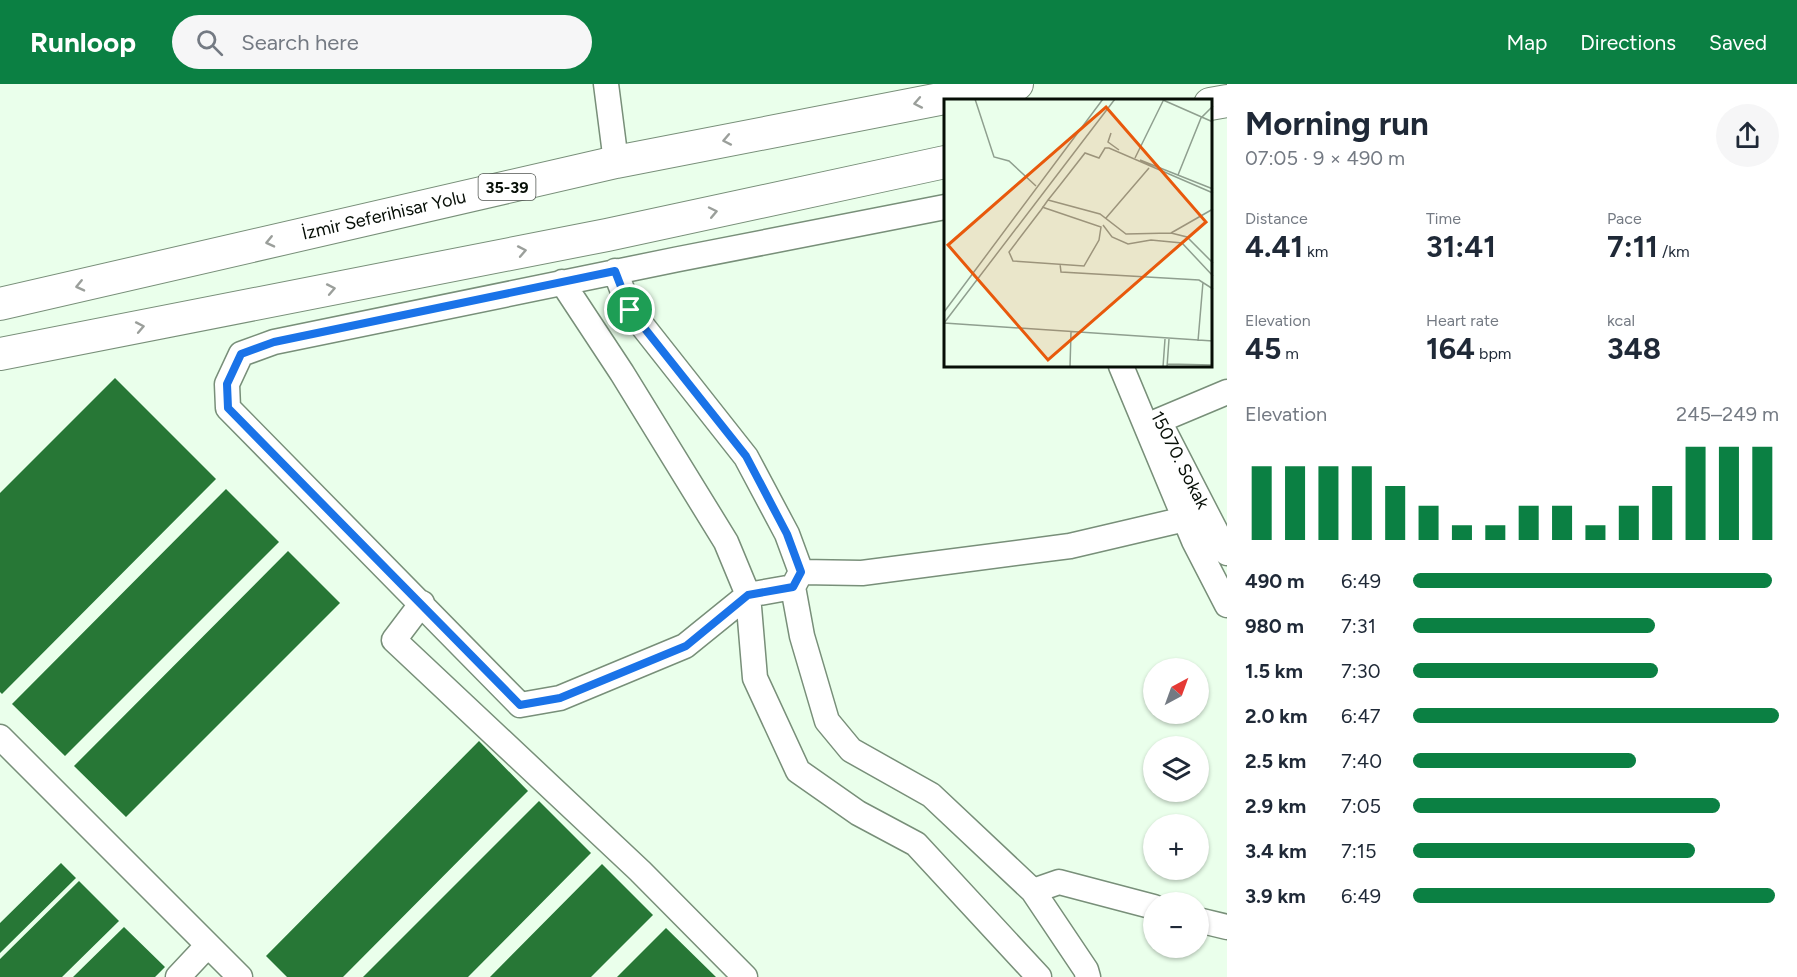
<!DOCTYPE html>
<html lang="en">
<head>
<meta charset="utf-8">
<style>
	:root { --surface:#fff; --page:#f6f6f7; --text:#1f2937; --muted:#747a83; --accent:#0b8043 }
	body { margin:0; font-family:Figtree,sans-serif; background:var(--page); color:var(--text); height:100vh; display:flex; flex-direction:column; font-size:22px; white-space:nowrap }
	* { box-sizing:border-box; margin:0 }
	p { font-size:20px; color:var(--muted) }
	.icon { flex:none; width:33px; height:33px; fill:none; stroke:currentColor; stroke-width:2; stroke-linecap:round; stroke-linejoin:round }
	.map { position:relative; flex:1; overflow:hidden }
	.sheet { display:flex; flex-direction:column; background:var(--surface); width:570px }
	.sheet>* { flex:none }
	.needle { width:39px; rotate:41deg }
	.fabs { position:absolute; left:1143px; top:574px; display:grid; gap:12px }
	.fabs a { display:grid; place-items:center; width:66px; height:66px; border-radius:50%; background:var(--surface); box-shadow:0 2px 4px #0004; font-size:30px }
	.pin { position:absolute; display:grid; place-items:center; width:51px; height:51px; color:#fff; margin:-26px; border:3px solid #fff; border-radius:50%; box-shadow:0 2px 6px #0007 }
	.round { display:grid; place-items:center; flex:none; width:63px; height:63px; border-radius:32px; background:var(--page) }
	.overview { display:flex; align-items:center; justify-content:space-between; height:102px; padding:0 18px }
	h1 { font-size:33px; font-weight:700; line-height:45px }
	.figures { display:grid; grid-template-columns:repeat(3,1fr); gap:9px; height:102px; padding:6px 18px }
	.figures div { display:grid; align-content:center }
	.figures b { font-size:30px; font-weight:700 }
	.figures small { font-size:16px; font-weight:400 }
	.figures p { font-size:16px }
	.chart { height:168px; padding:12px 18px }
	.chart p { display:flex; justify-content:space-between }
	.chart svg { width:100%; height:108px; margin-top:6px; stroke:var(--accent); stroke-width:6 }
	ul { padding:0 18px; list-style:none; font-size:20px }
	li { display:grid; grid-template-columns:96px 72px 1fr; align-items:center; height:45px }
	li i { height:15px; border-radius:8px; background:var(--accent) }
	header { display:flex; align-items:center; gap:36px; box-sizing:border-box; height:84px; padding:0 30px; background:var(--accent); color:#fff }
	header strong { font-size:28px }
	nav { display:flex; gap:33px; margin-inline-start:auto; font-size:21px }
	.search { width:420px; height:54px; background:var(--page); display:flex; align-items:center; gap:15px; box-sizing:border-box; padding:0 21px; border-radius:33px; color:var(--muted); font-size:22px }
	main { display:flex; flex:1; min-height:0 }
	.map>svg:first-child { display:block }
	.building { fill:#277736 }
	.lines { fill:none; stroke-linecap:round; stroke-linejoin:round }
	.minor-casing { stroke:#788f79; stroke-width:27 }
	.major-casing { stroke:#788f79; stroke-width:34 }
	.minor { stroke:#fff; stroke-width:24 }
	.major { stroke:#fff; stroke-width:32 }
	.oneway { stroke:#9b9f9b }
	.route-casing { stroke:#fff; stroke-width:12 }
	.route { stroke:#1a73e8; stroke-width:8 }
	.labels { text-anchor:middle; stroke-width:5; stroke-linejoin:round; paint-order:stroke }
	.shield { fill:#fff; stroke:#515651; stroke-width:1.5 }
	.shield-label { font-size:16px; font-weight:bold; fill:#060e06 }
	.street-label { font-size:18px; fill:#060e06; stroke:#fff }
	.inset-road { fill:none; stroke:#8f9f8f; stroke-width:1.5 }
	.view { fill:#e8590c; fill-opacity:0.15; stroke:#e8590c; stroke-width:3 }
	.inset-edge { fill:none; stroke:#060e06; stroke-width:3 }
</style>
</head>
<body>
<header>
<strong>Runloop</strong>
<div class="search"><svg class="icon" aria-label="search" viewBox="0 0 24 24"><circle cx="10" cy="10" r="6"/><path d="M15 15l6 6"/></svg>Search here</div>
<nav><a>Map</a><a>Directions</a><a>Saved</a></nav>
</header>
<main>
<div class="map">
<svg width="1227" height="893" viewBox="0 0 1227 893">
	<rect width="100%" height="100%" fill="#eaffeb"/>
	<path class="building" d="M 115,294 L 216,395 L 2,610 L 0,608 L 0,409 Z
		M 226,405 L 279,458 L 65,672 L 12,620 Z
		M 288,467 L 340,519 L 126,733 L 74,682 Z
		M 479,657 L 528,707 L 343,893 L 287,893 L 266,872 Z
		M 539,717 L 591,769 L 468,893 L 363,893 Z
		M 61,779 L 76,794 L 0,869 L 0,839 Z
		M 602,780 L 653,831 L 591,893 L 490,893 Z
		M 79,797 L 119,837 L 62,893 L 0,893 L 0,875 Z
		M 124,843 L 165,883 L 155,893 L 73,893 Z
		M 666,844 L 716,893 L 617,893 Z"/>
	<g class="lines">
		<g class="minor-casing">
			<path id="minor" d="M 606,0 L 616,78
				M 615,187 L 630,226 L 746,373 L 787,450 L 801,488 L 793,503 L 802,552 L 827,637 L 851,666 L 931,711 L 1033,807 L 1086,886 L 1088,893
				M 562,198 L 622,289 L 726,458 L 748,511 L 685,562 L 560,614 L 520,621 L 228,324 L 227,300 L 241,270 L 274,258 C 497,211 721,166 945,123
				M 1121,282 L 1194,457 L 1227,521
				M 1158,337 L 1227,308
				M 1161,341 L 1227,469
				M 801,488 L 862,489 L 1070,462 L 1185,435
				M 793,503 L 748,511 L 755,594 L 798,687 L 858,729 L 916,760 L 1039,893
				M 422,519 L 394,556 L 640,787 L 745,893
				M 0,653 L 240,893
				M 1033,807 L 1059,798 L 1154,823
				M 1198,836 L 1227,843
				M 178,893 L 208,861"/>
		</g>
		<g class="major-casing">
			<path id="major" d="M 1210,20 L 1227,17
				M 0,220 L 616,78 L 1017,0
				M 0,270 L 607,151 L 945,78"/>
		</g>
		<use href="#minor" class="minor"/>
		<use href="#major" class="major"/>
	</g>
	<defs><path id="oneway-chevron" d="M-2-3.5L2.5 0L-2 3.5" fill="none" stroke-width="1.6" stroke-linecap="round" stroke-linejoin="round" transform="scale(1.5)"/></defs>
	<g class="oneway">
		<use href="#oneway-chevron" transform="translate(918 19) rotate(169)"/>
		<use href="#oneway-chevron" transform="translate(727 56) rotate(169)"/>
		<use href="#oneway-chevron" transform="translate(713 128) rotate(-12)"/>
		<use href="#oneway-chevron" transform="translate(270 158) rotate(167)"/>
		<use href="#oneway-chevron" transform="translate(522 167) rotate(-11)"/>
		<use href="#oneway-chevron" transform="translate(80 202) rotate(167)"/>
		<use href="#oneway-chevron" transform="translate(331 205) rotate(-11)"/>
		<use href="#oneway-chevron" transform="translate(140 243) rotate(-11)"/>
	</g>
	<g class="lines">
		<g class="route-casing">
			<path id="route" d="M 615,187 L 630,226 L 746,372 L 787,450 L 801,488 L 793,503 L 748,511 L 686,562 L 560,614 L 520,621 L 228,324 L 227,300 L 241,270 L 274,258 Z"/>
		</g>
		<use href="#route" class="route"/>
	</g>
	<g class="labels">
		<rect class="shield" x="478.5" y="90" width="57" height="26" rx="4.5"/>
		<g class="shield-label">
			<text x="507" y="109">35-39</text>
		</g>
		<g class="street-label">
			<text transform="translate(384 131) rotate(-13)" y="6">İzmir Seferihisar Yolu</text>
			<text transform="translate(1180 376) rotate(63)" y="6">15070. Sokak</text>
		</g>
	</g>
	<g transform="translate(944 15)">
		<rect width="268" height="268" fill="#eaffeb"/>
		<path class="inset-road" d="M 31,0 L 50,58 L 65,62 L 92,87M 219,1 L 269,23M 167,34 L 164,43 L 175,51M 191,59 L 220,0M 196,61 L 269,90M 234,76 L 257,19 L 269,7M 104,101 L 156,115 L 182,135 L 227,134 L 243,138 L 269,164M 98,108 L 157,128 L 155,141 L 140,167 L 69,162 L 65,153 L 97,111 L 104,101 L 116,86 L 141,54 L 155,59 L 161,49 L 165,49 L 269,94M 162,119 L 205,69M 159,126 L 168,138 L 184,145 L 207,141 L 238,144 L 269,177M 227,134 L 269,110M 116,165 L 117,173 L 255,181 L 269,190M 0,213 L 159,0M 0,224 L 269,242M 0,224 L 171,0M 254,242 L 259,183M 223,265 L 269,266M 126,268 L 127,233M 219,268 L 221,240M 223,268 L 225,240"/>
		<path class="view" d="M 162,8 L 262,123 L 104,261 L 4,146 Z"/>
		<rect width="268" height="268" class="inset-edge"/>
	</g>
</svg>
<div class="fabs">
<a><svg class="needle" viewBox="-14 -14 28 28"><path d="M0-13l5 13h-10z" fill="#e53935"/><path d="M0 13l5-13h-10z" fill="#747a83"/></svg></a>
<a><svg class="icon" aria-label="layers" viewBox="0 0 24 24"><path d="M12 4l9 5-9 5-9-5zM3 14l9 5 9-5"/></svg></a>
<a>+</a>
<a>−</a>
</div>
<div class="pin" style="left:630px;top:226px;background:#1e9e55"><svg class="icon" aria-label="arrive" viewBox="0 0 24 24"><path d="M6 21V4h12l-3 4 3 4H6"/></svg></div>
</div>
<section class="sheet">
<div class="overview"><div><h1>Morning run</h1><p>07:05 · 9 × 490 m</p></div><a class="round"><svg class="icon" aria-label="share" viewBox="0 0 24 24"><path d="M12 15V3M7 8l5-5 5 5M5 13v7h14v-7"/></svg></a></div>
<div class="figures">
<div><p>Distance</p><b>4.41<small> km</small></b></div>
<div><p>Time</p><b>31:41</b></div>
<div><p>Pace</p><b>7:11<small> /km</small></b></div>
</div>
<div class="figures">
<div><p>Elevation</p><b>45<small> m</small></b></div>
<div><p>Heart rate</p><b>164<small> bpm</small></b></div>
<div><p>kcal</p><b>348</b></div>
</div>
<div class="chart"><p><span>Elevation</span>245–249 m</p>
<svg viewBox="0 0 160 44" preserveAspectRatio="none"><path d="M5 44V14M15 44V14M25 44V14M35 44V14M45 44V22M55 44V30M65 44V38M75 44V38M85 44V30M95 44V30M105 44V38M115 44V30M125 44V22M135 44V6M145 44V6M155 44V6"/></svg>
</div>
<ul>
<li><b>490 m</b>6:49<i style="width:98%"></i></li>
<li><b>980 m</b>7:31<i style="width:66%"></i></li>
<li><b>1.5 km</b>7:30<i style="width:67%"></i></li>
<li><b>2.0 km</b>6:47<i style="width:100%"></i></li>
<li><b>2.5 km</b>7:40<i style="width:61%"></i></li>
<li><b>2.9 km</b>7:05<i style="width:84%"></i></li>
<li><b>3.4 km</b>7:15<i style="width:77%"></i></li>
<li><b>3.9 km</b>6:49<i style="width:99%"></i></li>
</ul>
</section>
</main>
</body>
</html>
